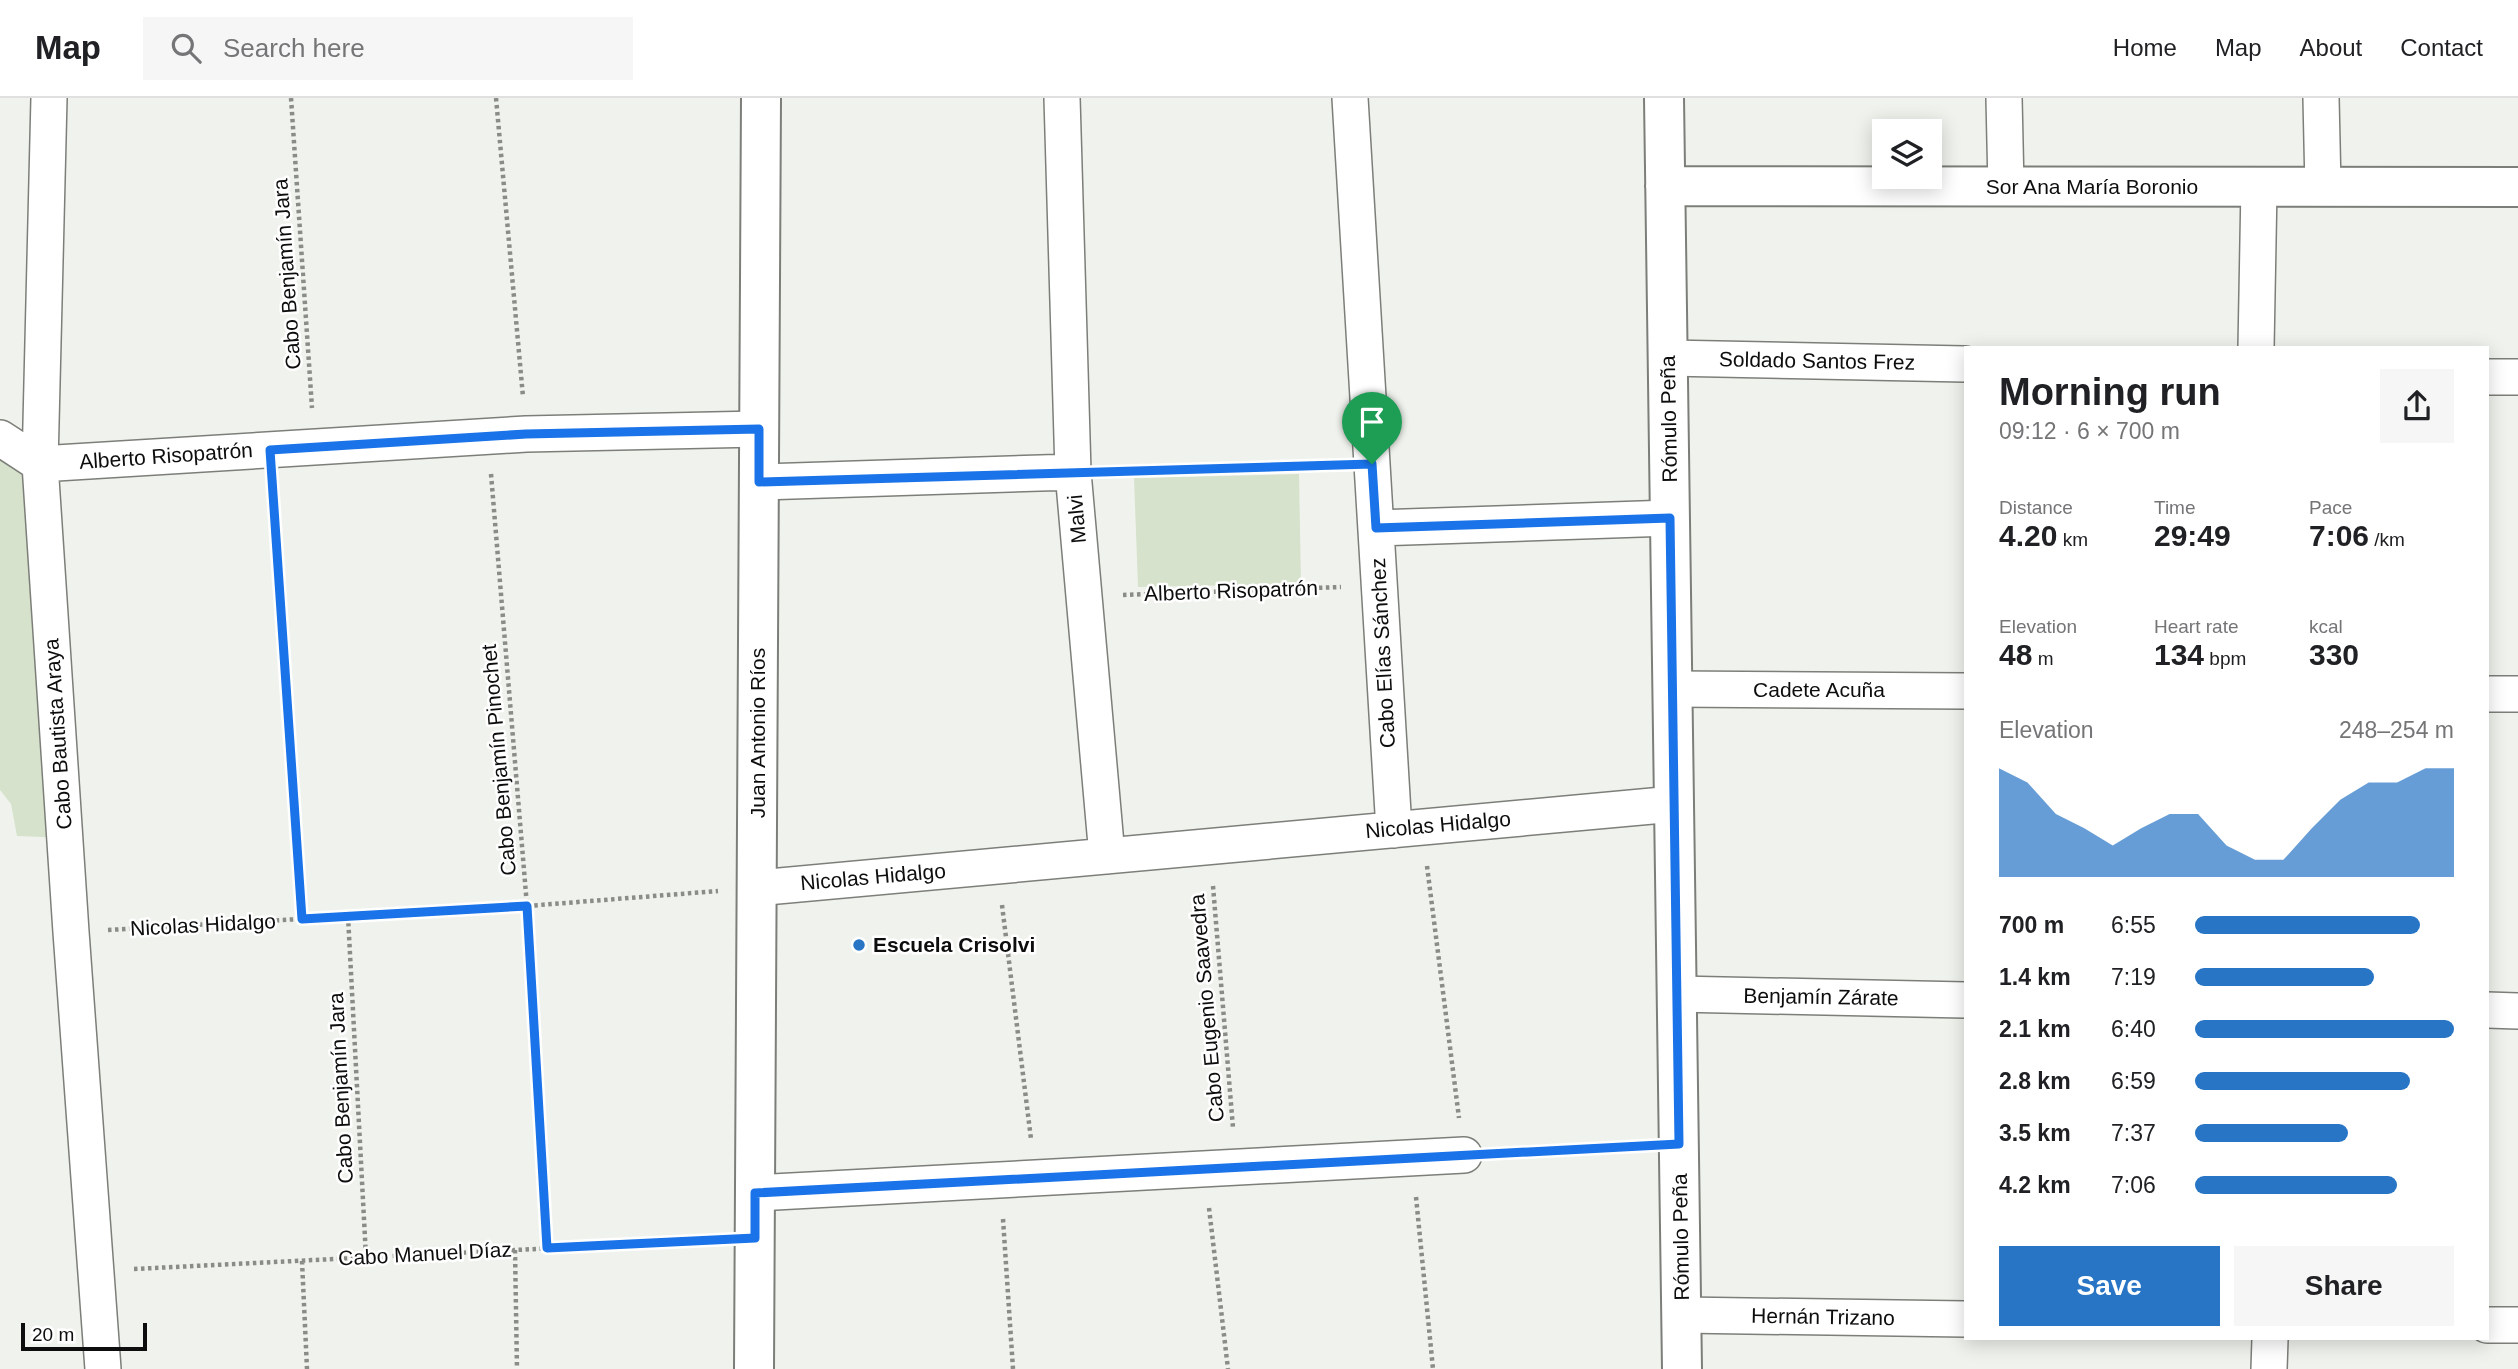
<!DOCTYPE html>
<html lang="en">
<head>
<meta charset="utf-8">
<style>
	:root { --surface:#fff; --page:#f6f6f6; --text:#202124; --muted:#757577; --line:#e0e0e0; --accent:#2875c5 }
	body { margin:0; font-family:Helvetica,sans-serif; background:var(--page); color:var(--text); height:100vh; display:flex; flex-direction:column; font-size:26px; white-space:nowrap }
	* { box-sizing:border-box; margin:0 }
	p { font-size:23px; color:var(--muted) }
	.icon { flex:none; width:38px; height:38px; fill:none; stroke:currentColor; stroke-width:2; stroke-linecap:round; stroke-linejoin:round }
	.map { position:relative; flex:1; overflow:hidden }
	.drawer { position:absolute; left:1964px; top:248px; width:525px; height:994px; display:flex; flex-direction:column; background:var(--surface); border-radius:0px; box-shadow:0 4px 18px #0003 }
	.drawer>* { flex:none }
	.tools { position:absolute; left:1872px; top:21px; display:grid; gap:14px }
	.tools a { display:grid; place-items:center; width:70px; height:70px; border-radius:0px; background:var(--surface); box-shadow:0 4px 18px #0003; font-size:35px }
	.scale { position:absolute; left:21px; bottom:18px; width:126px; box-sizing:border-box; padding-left:7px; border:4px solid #0c0d0c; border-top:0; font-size:19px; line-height:24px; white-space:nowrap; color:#0c0d0c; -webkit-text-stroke:5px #fff; paint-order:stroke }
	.pin { position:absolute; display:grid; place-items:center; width:60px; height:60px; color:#fff; margin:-72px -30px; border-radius:50% 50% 50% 0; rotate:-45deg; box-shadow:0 0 7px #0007 }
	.pin .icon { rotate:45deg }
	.round { display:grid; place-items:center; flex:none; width:74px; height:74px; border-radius:0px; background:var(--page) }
	.overview { display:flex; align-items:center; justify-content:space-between; height:119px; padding:0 35px }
	h1 { font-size:38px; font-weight:700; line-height:52px }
	.figures { display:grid; grid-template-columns:repeat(3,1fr); gap:10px; height:119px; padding:7px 35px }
	.figures div { display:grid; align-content:center }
	.figures b { font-size:30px; font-weight:700 }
	.figures small { font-size:19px; font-weight:400 }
	.figures p { font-size:19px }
	.chart { height:196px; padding:14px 35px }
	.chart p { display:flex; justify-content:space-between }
	.chart svg { width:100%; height:126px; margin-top:7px; fill:var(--accent); opacity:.7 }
	.button { display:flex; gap:14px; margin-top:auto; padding:14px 35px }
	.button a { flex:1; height:80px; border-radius:0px; background:var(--accent); color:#fff; font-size:28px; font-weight:700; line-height:80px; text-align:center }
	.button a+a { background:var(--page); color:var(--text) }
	ul { padding:0 35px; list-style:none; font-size:23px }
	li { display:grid; grid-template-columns:112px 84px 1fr; align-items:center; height:52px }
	li i { height:18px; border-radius:9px; background:var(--accent) }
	header { display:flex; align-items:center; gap:42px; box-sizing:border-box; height:98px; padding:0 35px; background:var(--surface); border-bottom:2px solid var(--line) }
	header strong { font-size:33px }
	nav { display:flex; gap:38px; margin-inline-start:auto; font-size:24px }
	.search { width:490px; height:63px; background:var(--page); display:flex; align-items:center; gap:18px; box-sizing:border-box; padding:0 24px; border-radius:0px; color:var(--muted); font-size:26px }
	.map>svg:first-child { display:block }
	.green { fill:#d7e2cc }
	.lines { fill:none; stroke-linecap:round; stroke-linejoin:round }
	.minor-casing { stroke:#7c7f79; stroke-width:38 }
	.tertiary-casing { stroke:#7c7f79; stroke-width:42 }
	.secondary-casing { stroke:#7c7f79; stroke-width:42 }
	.path { stroke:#8a8c88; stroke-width:4.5; stroke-dasharray:3.5 3.5; stroke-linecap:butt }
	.minor { stroke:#fff; stroke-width:35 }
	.tertiary { stroke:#fff; stroke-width:38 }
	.secondary { stroke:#fff; stroke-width:38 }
	.route-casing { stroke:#fff; stroke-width:14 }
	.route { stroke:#1a73e8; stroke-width:9 }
	.poi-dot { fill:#2875c5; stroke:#fff; stroke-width:2.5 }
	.labels { text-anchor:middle; stroke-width:5; stroke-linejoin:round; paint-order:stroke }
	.street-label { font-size:21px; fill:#0c0d0c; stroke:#fff }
	.poi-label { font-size:21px; font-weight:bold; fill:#0c0d0c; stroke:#fff; text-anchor:start }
</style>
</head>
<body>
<header>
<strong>Map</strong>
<div class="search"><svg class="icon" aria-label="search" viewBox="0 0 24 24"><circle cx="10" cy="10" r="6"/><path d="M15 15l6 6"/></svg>Search here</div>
<nav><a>Home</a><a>Map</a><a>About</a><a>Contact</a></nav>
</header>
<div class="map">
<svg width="2518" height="1271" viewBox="0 0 2518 1271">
	<rect width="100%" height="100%" fill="#f0f3ed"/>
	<path class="green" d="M 0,340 L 40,366 L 65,740 L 17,738 L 11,706 L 0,692 Z
		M 1299,376 L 1301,486 L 1138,489 L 1134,380 Z"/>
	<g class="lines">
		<g class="minor-casing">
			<path id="minor" d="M 49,0 L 40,366 L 71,834 L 103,1271
				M 1062,0 L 1073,374 L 1107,758
				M 1350,0 L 1394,732
				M 2004,0 L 2006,89
				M 2321,0 L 2323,89
				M 2256,250 L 2259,89
				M 1668,260 L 1965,266
				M 2487,279 L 2518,279
				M 0,340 L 40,366 L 526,336 L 759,331
				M 759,384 L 1073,374
				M 1376,430 L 1670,420
				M 1672,591 L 1965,593
				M 2487,596 L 2518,596
				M 757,790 L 1674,706
				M 1677,896 L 1965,902
				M 2487,912 L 2518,913
				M 755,1095 L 1464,1057
				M 1682,1217 L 1965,1221
				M 2487,1227 L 2518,1227
				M 2269,1271 L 2270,1241"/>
		</g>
		<g class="tertiary-casing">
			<path id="tertiary" d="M 1664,0 L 1682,1271
				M 1665,88 L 2518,89"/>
		</g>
		<g class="secondary-casing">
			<path id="secondary" d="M 754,1271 L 761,0"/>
		</g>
		<path class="path" d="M 291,0 L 312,310
			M 496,0 L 523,299
			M 1111,373 L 1333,367
			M 491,376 L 527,808 L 547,1150
			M 273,391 L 302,821
			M 1123,497 L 1341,489
			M 1427,768 L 1459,1020
			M 1213,788 L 1233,1030
			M 1002,807 L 1031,1041
			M 348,818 L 366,1159
			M 108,832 L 527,808 L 718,793
			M 1501,1055 L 1639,1048
			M 1416,1099 L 1433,1271
			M 1209,1110 L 1228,1271
			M 1003,1121 L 1013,1271
			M 515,1152 L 517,1271
			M 302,1163 L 307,1271
			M 134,1171 L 716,1142"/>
		<use href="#minor" class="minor"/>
		<use href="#tertiary" class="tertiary"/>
		<use href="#secondary" class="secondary"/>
	</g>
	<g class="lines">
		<g class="route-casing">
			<path id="route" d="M 759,331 L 759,384 L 1372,366 L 1376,430 L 1670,420 L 1679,1046 L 755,1095 L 755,1140 L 547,1150 L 527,808 L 302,821 L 270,352 L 526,336 Z"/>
		</g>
		<use href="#route" class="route"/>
	</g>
	<circle class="poi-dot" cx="859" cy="847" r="7"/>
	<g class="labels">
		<g class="street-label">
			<text x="2092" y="96">Sor Ana María Boronio</text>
			<text transform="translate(287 176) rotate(-94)" y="7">Cabo Benjamín Jara</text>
			<text transform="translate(1817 263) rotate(1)" y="7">Soldado Santos Frez</text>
			<text transform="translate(1669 321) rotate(-91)" y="7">Rómulo Peña</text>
			<text transform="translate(166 358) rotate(-4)" y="7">Alberto Risopatrón</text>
			<text transform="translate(1077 421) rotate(-95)" y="7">Malvi</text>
			<text transform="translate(1231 493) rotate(-2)" y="7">Alberto Risopatrón</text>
			<text transform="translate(1383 555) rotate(-93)" y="7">Cabo Elías Sánchez</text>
			<text x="1819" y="599">Cadete Acuña</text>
			<text transform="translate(758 635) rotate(-90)" y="7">Juan Antonio Ríos</text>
			<text transform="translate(58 636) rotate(-94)" y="7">Cabo Bautista Araya</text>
			<text transform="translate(499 662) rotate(-95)" y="7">Cabo Benjamín Pinochet</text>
			<text transform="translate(1438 727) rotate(-5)" y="7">Nicolas Hidalgo</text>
			<text transform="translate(873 779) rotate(-5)" y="7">Nicolas Hidalgo</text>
			<text transform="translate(203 827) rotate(-3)" y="7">Nicolas Hidalgo</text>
			<text transform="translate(1821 899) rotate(1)" y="7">Benjamín Zárate</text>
			<text transform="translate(1207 910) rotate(-95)" y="7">Cabo Eugenio Saavedra</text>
			<text transform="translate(341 990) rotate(-93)" y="7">Cabo Benjamín Jara</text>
			<text transform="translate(1681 1139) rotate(-91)" y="7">Rómulo Peña</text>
			<text transform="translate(425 1156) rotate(-3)" y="7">Cabo Manuel Díaz</text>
			<text transform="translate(1823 1219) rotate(1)" y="7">Hernán Trizano</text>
		</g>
		<g class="poi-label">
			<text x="873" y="854">Escuela Crisolvi</text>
		</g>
	</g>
</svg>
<div class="tools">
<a><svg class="icon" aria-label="layers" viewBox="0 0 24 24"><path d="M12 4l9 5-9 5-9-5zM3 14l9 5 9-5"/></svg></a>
</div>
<div class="scale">20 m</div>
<div class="pin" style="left:1372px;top:366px;background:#1e9e55"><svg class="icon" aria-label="arrive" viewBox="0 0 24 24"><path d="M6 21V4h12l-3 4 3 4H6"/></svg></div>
<section class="drawer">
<div class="overview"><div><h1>Morning run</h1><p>09:12 · 6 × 700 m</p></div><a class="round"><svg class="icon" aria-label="share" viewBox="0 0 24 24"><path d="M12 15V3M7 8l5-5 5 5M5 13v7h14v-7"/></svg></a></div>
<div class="figures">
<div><p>Distance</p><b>4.20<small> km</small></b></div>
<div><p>Time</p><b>29:49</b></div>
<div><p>Pace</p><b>7:06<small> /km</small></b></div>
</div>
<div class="figures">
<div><p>Elevation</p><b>48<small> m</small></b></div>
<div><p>Heart rate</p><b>134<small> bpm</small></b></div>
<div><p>kcal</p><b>330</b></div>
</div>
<div class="chart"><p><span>Elevation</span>248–254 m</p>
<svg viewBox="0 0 160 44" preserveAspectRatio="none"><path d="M0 44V6L10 11L20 22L30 27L40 33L50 27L60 22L70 22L80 33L90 38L100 38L110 27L120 17L130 11L140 11L150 6L160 6V44z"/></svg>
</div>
<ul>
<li><b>700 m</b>6:55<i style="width:87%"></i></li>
<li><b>1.4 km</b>7:19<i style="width:69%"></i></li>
<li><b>2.1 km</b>6:40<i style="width:100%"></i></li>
<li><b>2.8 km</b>6:59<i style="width:83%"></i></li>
<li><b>3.5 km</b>7:37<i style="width:59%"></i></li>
<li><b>4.2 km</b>7:06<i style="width:78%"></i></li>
</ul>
<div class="button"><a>Save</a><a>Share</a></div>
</section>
</div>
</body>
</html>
